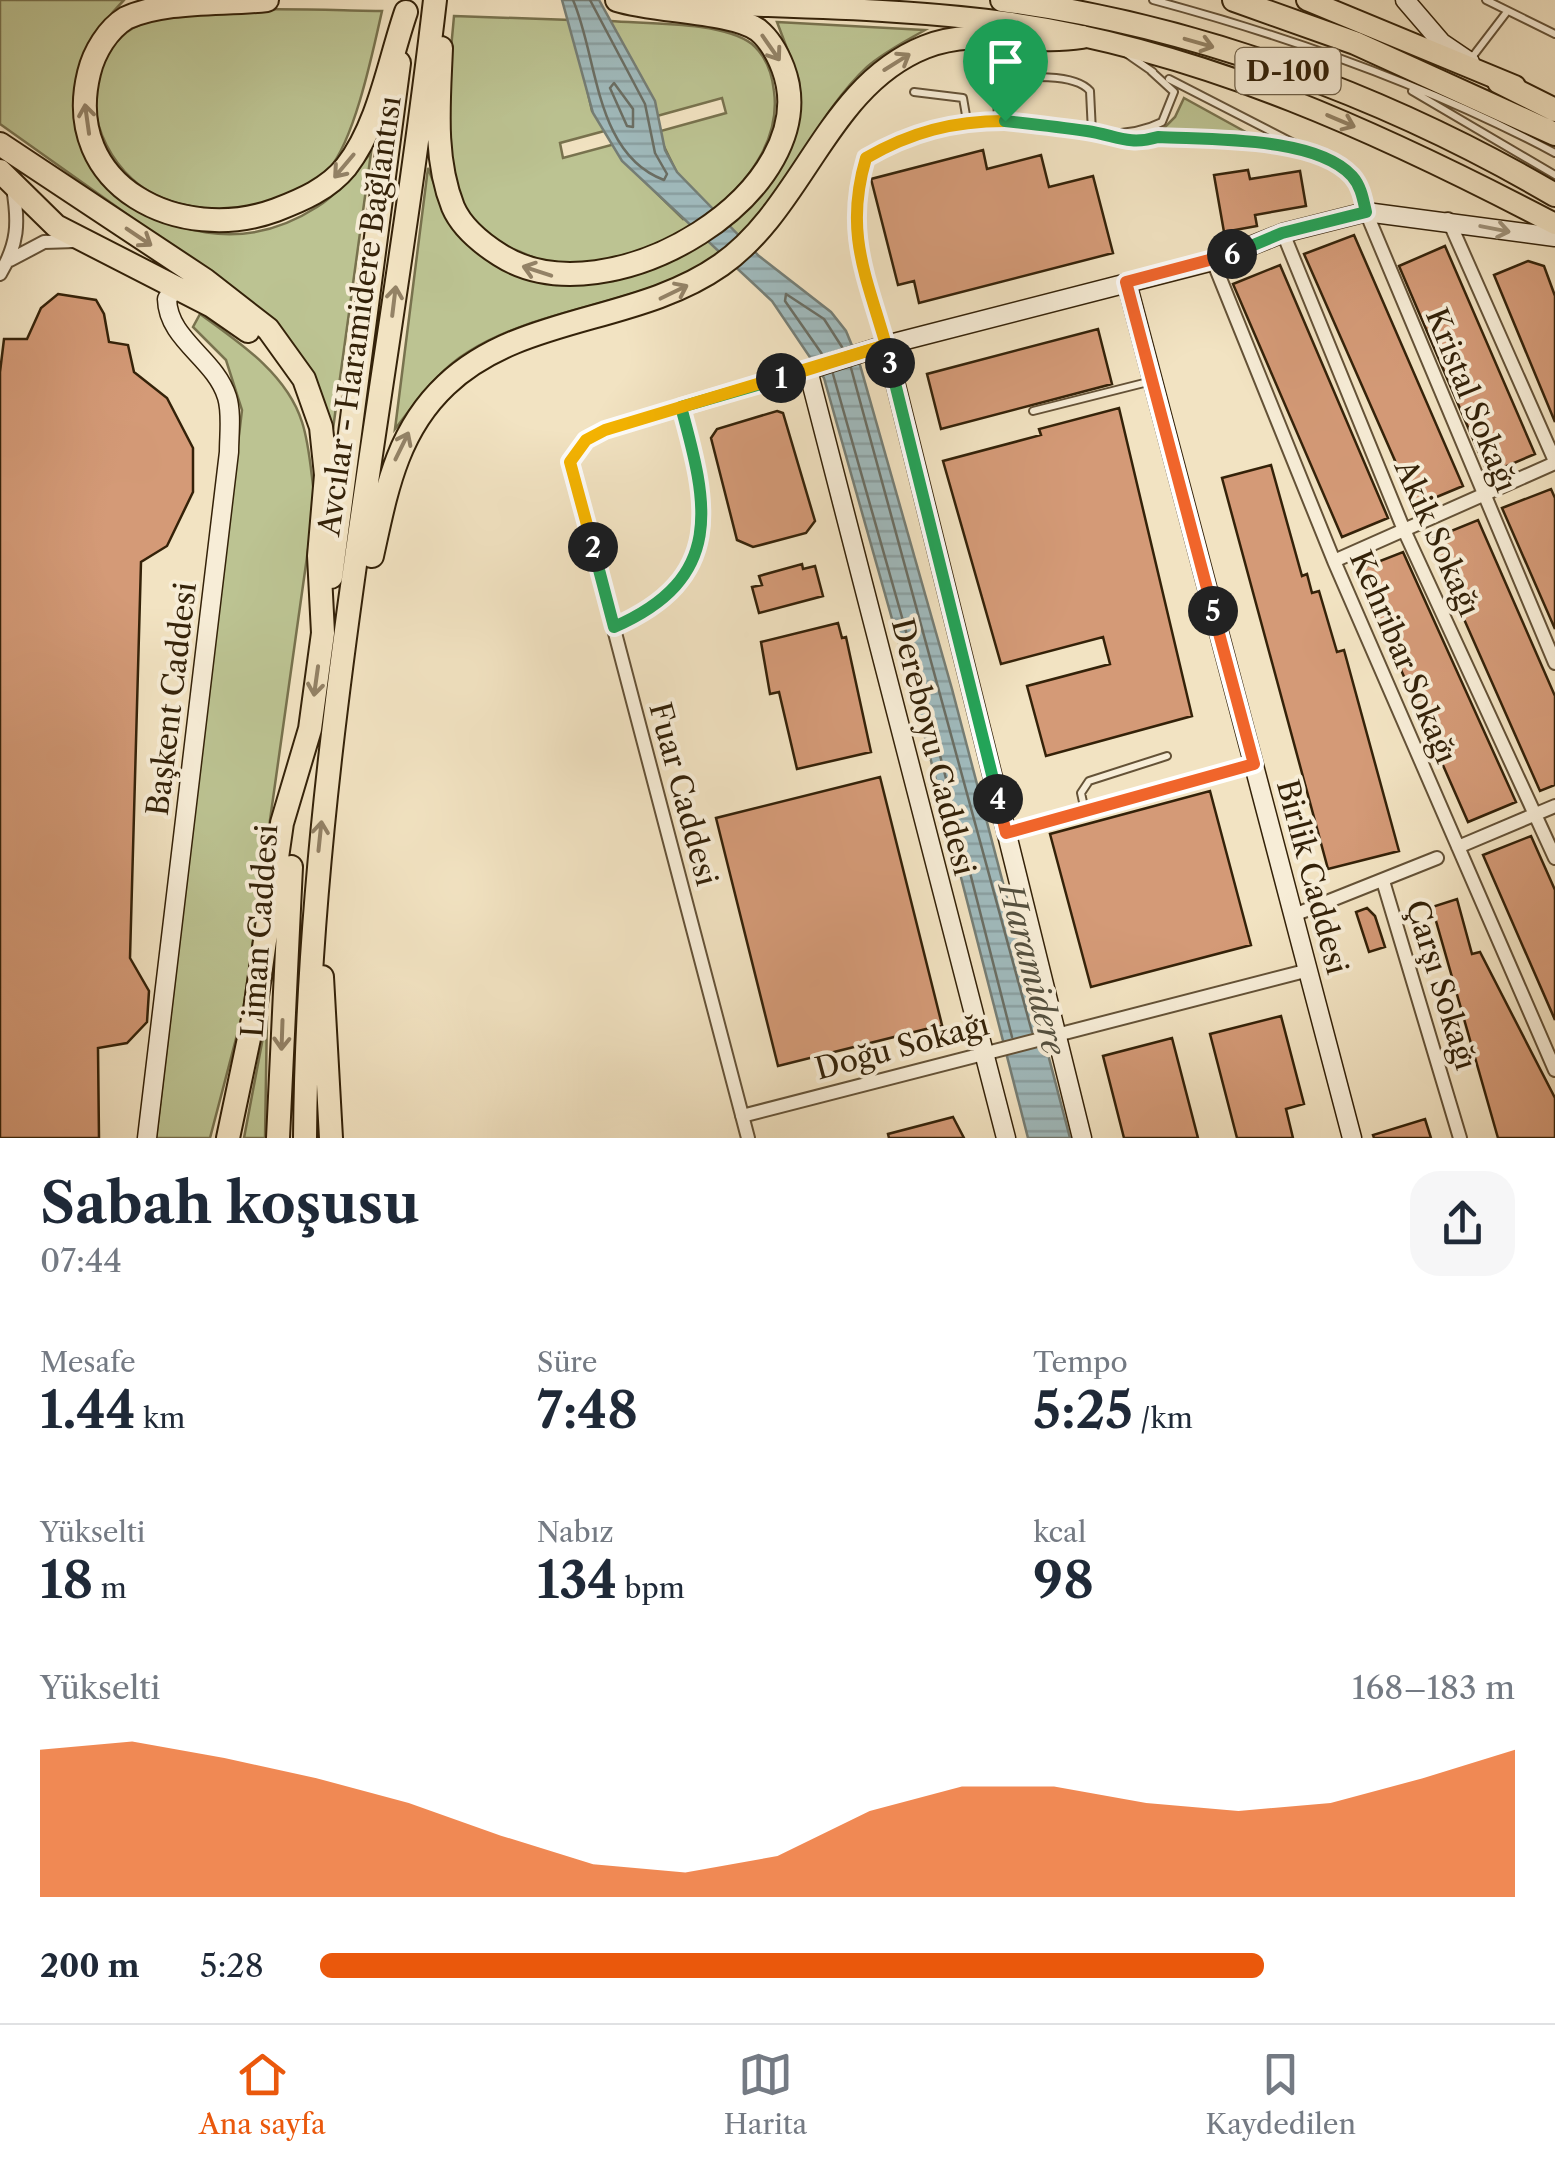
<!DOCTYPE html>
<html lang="tr">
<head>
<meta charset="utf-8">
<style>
	:root { --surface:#fff; --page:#f6f6f7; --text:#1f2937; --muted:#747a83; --line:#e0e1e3; --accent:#ea580c }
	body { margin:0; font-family:"Libre Caslon Text",serif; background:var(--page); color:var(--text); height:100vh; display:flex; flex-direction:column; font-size:38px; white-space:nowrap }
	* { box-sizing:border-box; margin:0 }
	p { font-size:32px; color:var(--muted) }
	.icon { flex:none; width:55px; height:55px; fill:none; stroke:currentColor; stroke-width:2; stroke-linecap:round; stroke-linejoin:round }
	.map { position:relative; height:1138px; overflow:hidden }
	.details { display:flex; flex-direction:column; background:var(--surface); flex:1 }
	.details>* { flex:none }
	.pin { position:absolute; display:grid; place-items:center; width:85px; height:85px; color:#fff; margin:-102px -42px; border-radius:50% 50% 50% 0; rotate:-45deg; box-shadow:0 0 10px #0007 }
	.pin .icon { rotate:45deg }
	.km { position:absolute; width:50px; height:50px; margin:-25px; border-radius:50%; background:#222; color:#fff; font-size:28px; line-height:50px; text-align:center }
	.round { display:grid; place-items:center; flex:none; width:105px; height:105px; border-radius:30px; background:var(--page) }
	.overview { display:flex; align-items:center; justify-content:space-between; height:170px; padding:0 40px }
	h1 { font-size:55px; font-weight:800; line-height:75px }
	.figures { display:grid; grid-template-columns:repeat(3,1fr); gap:15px; height:170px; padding:10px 40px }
	.figures div { display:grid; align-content:center }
	.figures b { font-size:50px; font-weight:800 }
	.figures small { font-size:28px; font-weight:400 }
	.figures p { font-size:28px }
	.chart { height:280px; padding:20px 40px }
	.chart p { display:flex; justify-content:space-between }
	.chart svg { width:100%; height:180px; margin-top:10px; fill:var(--accent); opacity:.7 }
	ul { padding:0 40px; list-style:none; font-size:32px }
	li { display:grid; grid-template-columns:160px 120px 1fr; align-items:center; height:75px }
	li i { height:25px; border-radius:12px; background:var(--accent) }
	.dock { display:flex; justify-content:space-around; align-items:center; height:140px; border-top:2px solid var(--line); background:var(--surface); font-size:28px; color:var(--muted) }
	.dock a { display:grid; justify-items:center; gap:5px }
	.dock .current { color:var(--accent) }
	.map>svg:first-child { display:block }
	.grass { fill:#bcc392; stroke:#78724e; stroke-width:2.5 }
	.water { fill:url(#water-rules); stroke:#757e76; stroke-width:2.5 }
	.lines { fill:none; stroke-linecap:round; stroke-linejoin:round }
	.shore { stroke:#6a6e64; stroke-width:2.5 }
	.building { fill:#d49a77; stroke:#342209; stroke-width:2.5 }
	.lane-casing { stroke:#645237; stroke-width:10 }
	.street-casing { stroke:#645237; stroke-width:16 }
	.secondary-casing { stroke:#342209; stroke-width:21 }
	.primary-casing { stroke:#342209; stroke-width:24 }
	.highway-casing { stroke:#342209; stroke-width:26 }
	.lane { stroke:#f7edd7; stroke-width:6 }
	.street { stroke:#f7edd7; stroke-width:12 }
	.secondary { stroke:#f7edd7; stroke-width:18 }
	.primary { stroke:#f2e3c2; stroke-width:20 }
	.highway { stroke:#f2e3c2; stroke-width:22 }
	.oneway { stroke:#938266 }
	.oneway2 { stroke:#9f927a }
	.split-1-casing { stroke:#fff; stroke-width:20 }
	.split-2-casing { stroke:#fff; stroke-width:20 }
	.split-3-casing { stroke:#fff; stroke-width:20 }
	.split-4-casing { stroke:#fff; stroke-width:20 }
	.split-5-casing { stroke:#fff; stroke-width:20 }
	.split-6-casing { stroke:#fff; stroke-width:20 }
	.split-7-casing { stroke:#fff; stroke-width:20 }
	.split-1 { stroke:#f5b400; stroke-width:12 }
	.split-2 { stroke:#22a559; stroke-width:12 }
	.split-3 { stroke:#f5b400; stroke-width:12 }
	.split-4 { stroke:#22a559; stroke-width:12 }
	.split-5 { stroke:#f0652b; stroke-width:12 }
	.split-6 { stroke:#f0652b; stroke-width:12 }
	.split-7 { stroke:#22a559; stroke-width:12 }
	.labels { text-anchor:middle; stroke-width:8; stroke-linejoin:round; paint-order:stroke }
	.shield { fill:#f7edd7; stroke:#6e5f47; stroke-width:2.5 }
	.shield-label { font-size:28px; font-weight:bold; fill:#342209 }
	.street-label { font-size:30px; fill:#342209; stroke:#f7edd7 }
	.water-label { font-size:32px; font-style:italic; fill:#54503f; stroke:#f7edd7 }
</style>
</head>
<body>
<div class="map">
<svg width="1555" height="1138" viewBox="0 0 1555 1138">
	<defs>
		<pattern id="water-rules" width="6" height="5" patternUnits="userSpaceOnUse" patternTransform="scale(2.5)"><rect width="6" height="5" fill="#a0bbbe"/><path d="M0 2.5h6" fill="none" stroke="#8aa0a2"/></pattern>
	</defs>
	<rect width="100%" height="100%" fill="#f2e3c2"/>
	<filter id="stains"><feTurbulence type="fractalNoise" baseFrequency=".002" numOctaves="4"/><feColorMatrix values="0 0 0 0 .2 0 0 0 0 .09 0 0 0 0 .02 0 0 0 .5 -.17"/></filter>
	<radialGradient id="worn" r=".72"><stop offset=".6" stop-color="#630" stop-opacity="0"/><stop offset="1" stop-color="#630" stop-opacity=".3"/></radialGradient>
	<path class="grass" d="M 0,0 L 124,0 C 0,124 168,303 317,207 C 339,193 354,172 371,153 L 333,429 C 318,381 296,342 259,308 L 0,124 Z
		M 382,11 C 373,51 355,139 329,169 C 318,182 298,190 283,197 C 239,217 169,213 132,179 C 90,140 77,71 127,32 C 169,0 324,11 382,11 Z
		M 454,16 L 571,20 L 592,111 L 608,130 L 560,143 L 563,158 L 626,141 L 637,174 L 683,219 L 700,201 L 677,173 L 657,132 L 726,113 L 722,98 L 657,116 L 610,21 C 648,24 722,21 752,44 C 766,56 772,73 774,91 C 787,188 646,271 561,266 C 547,265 531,256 518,251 C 491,240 470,226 459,197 C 438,139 449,76 454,16 Z
		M 777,22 L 925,30 C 906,41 884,52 867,67 C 810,120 786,205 721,252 C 645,307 547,303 468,352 C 438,370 416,402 395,429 L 428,168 L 444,210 L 491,263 L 556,285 L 614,281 L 643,271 L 779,165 L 794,136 L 800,100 L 799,80 Z
		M 1184,98 L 1253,136 L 1162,130 L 1175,117 Z
		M 200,314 C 239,342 287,374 302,422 C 310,446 311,475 315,500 L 243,1012 L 210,1138 L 156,1138 L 242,410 L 226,360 L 193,327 Z
		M 267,1016 L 265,1138 L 244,1138 Z"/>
	<path class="water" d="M 562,0 L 599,0 L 655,101 L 665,150 L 677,172 L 759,256 L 831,312 L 846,331 L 860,365 L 952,689 L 1070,1138 L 1028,1138 L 920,718 L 824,378 L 772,301 L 622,161 L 593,113 Z"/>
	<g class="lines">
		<path class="shore" d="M 573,0 C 598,57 594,154 664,180 L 667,174 L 655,153 L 645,104 L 590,0
			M 614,83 L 633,109 L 633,127 L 627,126 L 610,88 Z
			M 822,354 L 785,301 L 786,294 L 824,319 L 842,347
			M 851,368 L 1032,1032
			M 833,374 L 930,716 L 1012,1037"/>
	</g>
	<path class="building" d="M 983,150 L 987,169 L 1041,155 L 1049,187 L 1093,176 L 1113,253 L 919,303 L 914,281 L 898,285 L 871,179 Z
		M 1248,170 L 1250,179 L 1300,171 L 1306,206 L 1255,215 L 1257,226 L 1224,232 L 1214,175 Z
		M 1354,235 L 1463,486 L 1415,506 L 1304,254 Z
		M 1445,246 L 1535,454 L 1488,474 L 1399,266 Z
		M 1528,261 L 1544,266 L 1555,296 L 1555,422 L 1494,275 Z
		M 1280,265 L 1388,518 L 1342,537 L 1233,284 Z
		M 58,294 L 96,300 L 104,314 L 109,342 L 128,345 L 134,372 L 167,398 L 193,448 L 193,492 L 167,546 L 141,562 L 130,958 L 149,991 L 147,1022 L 127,1043 L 98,1048 L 99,1138 L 0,1138 L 0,372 L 4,339 L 27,339 L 41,308 Z
		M 1098,329 L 1112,384 L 941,429 L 927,374 Z
		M 1119,408 L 1192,716 L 1046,756 L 1027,686 L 1110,664 L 1103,637 L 1001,664 L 943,461 L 1041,435 L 1039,429 Z
		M 777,411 L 783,413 L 815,521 L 806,533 L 753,547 L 737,540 L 711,438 L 717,429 Z
		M 1271,465 L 1302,576 L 1307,574 L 1312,593 L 1319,591 L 1337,652 L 1344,650 L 1399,851 L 1328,869 L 1222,478 Z
		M 1551,489 L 1555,498 L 1555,629 L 1502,508 Z
		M 1478,520 L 1555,696 L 1555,785 L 1540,791 L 1429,540 Z
		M 1403,552 L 1516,802 L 1468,822 L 1357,570 Z
		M 802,564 L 803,569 L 815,566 L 823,596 L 759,613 L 752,587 L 762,585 L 759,576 Z
		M 838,623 L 842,638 L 846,637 L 871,752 L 797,769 L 779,692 L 770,694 L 761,642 Z
		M 880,777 L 942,1025 L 778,1066 L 716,818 Z
		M 1210,791 L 1251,945 L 1091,987 L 1050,834 Z
		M 1531,836 L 1555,890 L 1555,1020 L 1483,855 Z
		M 1457,899 L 1472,954 L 1480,952 L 1555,1098 L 1555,1138 L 1498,1138 L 1432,907 Z
		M 1367,908 L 1375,916 L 1385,947 L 1369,952 L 1356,912 Z
		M 1281,1016 L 1304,1104 L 1286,1109 L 1293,1138 L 1237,1138 L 1210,1034 Z
		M 1172,1038 L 1198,1138 L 1124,1138 L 1103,1056 Z
		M 953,1117 L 964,1138 L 889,1138 L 888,1134 Z
		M 1425,1119 L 1431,1138 L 1374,1138 L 1373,1135 Z"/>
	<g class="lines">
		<g class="lane-casing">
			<path id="lane" d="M 1153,0 C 1291,37 1429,86 1555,153
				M 1486,0 L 1555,34
				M 1127,54 L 1153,72
				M 1470,60 L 1506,13
				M 1169,79 L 1348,171 L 1357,181 L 1365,208
				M 1412,91 L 1555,175
				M 914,92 L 963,98 L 967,121
				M 998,121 L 997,94 L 1002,81 C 1023,76 1075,73 1090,91 L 1092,132
				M 1098,134 L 1137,143 L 1158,137 L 1293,147
				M 886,343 C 866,275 845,231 866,158 C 892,143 923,128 953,122 C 1020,107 1098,154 1162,122 L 1174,92 L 1151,71
				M 1033,411 L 1152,381
				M 615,627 C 724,579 708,503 681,407
				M 1085,811 L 1081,793 L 1089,781 L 1167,756
				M 1008,833 L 1251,764"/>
		</g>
		<g class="street-casing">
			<path id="street" d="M 1366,212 L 1555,663
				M 1448,219 L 1555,461
				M 1283,233 L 1404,530 L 1555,858
				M 10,260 L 44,242 L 75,241
				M 1213,261 L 1334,561 L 1555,1070
				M 0,274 C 18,244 19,223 13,188
				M 1334,561 L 1555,463
				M 1458,847 L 1555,806
				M 1383,881 L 1460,1138
				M 1294,915 L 1437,858
				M 742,1116 L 1309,970
				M 748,1138 L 570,462 L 587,440 L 605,430 L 808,370"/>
		</g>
		<g class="secondary-casing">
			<path id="secondary" d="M 1405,0 L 1442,43 L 1470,62
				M 1127,283 L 1352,1138
				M 886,345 L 1082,1138
				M 147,1138 L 229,452 C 229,435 232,413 227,397 C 215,358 168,340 167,299 L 175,287
				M 1006,1138 L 808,370 L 886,345 L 1213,261 L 1283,233 L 1366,212 L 1555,237"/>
		</g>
		<g class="primary-casing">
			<path id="primary" d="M 1307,0 L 1515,86
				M 687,3 C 795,8 904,8 1011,23 C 1204,51 1385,135 1555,224"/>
		</g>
		<g class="highway-casing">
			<path id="highway" d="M 267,0 C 222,5 166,0 126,18 C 108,29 94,52 89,73 C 61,187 181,245 276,210 C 302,200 328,189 346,167 C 379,125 389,61 406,12
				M 1002,0 C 1194,25 1388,97 1555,195
				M 1234,0 L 1355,43 L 1555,134
				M 441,48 C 439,100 433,157 453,207 C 462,228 481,243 500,255 C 608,324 829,190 783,68 C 778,55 769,39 758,30 C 731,11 655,12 617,0
				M 1499,82 L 1555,110
				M 0,144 L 205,280 L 268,329 L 304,379 L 321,427 L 326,475 L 319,556 L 323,633 L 310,729 L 282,823 L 255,1010 L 228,1138
				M 0,171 L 56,226 L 212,306 L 248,331
				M 372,556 C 386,493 396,432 446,385 C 521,314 637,324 721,265 C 804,207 827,86 925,47 C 975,27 1030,45 1082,37
				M 331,577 L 399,63
				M 322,977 L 331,1138
				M 278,1138 L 291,867
				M 305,1138 C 308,755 391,379 435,0"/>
		</g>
		<use href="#lane" class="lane"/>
		<use href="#street" class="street"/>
		<use href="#secondary" class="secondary"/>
		<use href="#primary" class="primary"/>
		<use href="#highway" class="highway"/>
	</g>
	<defs><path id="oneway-shaft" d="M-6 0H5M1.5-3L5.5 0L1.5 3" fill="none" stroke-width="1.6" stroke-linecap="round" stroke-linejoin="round" transform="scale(2.5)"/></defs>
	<g class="oneway">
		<use href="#oneway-shaft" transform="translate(1199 43) rotate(16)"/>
		<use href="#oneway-shaft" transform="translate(771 48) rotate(55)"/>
		<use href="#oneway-shaft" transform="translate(897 62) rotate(-32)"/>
		<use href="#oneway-shaft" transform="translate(87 119) rotate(-98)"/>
		<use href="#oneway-shaft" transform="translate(1341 121) rotate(23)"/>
		<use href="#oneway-shaft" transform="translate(344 166) rotate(130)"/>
		<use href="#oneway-shaft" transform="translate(139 237) rotate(34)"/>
		<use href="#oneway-shaft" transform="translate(537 271) rotate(-162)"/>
		<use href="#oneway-shaft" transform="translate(674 292) rotate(-26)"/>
		<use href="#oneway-shaft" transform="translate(394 301) rotate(-83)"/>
		<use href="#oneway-shaft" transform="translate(402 446) rotate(-64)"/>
		<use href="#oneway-shaft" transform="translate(316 681) rotate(98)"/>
		<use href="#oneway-shaft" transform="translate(320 836) rotate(-84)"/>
		<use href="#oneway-shaft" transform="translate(282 1035) rotate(92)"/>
	</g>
	<use class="oneway2" href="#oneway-shaft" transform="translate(1495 229) rotate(11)"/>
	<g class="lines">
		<g class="split-1-casing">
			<path id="split-1" d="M 781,378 L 886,345 C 866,275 844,232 866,158 C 911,132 953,121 1005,121"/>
		</g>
		<g class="split-2-casing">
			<path id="split-2" d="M 593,547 L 614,627 C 726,578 708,505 681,407 L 781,378"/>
		</g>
		<g class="split-3-casing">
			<path id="split-3" d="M 593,547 L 570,462 L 586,440 L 605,430 L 886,345 L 890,363"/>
		</g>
		<g class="split-4-casing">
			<path id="split-4" d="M 890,363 L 998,799"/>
		</g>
		<g class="split-5-casing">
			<path id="split-5" d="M 998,799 L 1006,833 L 1254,764 L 1213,611"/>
		</g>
		<g class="split-6-casing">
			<path id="split-6" d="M 1213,611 L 1126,282 L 1232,254"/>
		</g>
		<g class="split-7-casing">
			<path id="split-7" d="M 1005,121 C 1032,124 1059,127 1087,131 C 1115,135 1128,146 1158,137 C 1209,140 1316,136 1352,176 C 1361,186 1363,199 1366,212 L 1282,233 L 1232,254"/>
		</g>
		<use href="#split-1" class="split-1"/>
		<use href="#split-2" class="split-2"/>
		<use href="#split-3" class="split-3"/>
		<use href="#split-4" class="split-4"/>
		<use href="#split-5" class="split-5"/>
		<use href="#split-6" class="split-6"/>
		<use href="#split-7" class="split-7"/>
	</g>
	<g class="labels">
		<rect class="shield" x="1235.5" y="48" width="105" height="46" rx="8"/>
		<g class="shield-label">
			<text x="1288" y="81">D-100</text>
		</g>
		<g class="street-label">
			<text transform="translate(360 316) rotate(-82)" y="10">Avcılar - Haramidere Bağlantısı</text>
			<text transform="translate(1471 400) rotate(68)" y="10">Kristal Sokağı</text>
			<text transform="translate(1437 538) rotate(66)" y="10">Akik Sokağı</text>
			<text transform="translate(1403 657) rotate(67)" y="10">Kehribar Sokağı</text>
			<text transform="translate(172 699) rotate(-83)" y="10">Başkent Caddesi</text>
			<text transform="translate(933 747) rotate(76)" y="10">Dereboyu Caddesi</text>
			<text transform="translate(683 794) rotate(75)" y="10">Fuar Caddesi</text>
			<text transform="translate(1312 877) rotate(75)" y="10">Birlik Caddesi</text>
			<text transform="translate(260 931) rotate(-86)" y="10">Liman Caddesi</text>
			<text transform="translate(1441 985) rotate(73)" y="10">Çarşı Sokağı</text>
			<text transform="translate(902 1047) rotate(-15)" y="10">Doğu Sokağı</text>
		</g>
		<g class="water-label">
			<text transform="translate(1032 969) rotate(75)" y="11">Haramidere</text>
		</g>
	</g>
	<rect width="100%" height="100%" filter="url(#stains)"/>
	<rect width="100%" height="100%" fill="url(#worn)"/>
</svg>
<div class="pin" style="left:1005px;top:121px;background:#1e9e55"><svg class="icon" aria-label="arrive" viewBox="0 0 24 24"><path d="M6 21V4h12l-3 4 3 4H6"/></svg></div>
<b class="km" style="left:781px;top:378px">1</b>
<b class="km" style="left:593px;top:547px">2</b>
<b class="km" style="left:890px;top:363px">3</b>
<b class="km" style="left:998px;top:799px">4</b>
<b class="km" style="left:1213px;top:611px">5</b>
<b class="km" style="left:1232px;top:254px">6</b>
</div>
<section class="details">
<div class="overview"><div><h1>Sabah koşusu</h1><p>07:44</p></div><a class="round"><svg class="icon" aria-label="share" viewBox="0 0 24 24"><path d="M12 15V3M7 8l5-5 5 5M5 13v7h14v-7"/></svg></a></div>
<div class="figures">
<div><p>Mesafe</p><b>1.44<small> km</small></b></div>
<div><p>Süre</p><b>7:48</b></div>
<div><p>Tempo</p><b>5:25<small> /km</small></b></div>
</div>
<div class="figures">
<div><p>Yükselti</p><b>18<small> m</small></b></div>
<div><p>Nabız</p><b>134<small> bpm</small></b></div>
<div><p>kcal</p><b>98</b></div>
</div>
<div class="chart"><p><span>Yükselti</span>168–183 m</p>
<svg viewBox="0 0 160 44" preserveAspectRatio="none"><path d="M0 44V8L10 6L20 10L30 15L40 21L50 29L60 36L70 38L80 34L90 23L100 17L110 17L120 21L130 23L140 21L150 15L160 8V44z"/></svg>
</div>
<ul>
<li><b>200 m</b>5:28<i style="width:79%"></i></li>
</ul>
</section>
<nav class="dock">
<a class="current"><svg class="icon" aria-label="home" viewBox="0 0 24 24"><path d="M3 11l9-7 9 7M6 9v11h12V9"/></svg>Ana sayfa</a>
<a><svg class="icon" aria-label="map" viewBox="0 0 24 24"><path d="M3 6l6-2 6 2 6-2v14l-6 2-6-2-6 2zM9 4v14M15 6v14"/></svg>Harita</a>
<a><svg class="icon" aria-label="saved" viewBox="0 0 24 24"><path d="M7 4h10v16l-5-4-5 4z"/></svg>Kaydedilen</a>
</nav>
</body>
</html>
